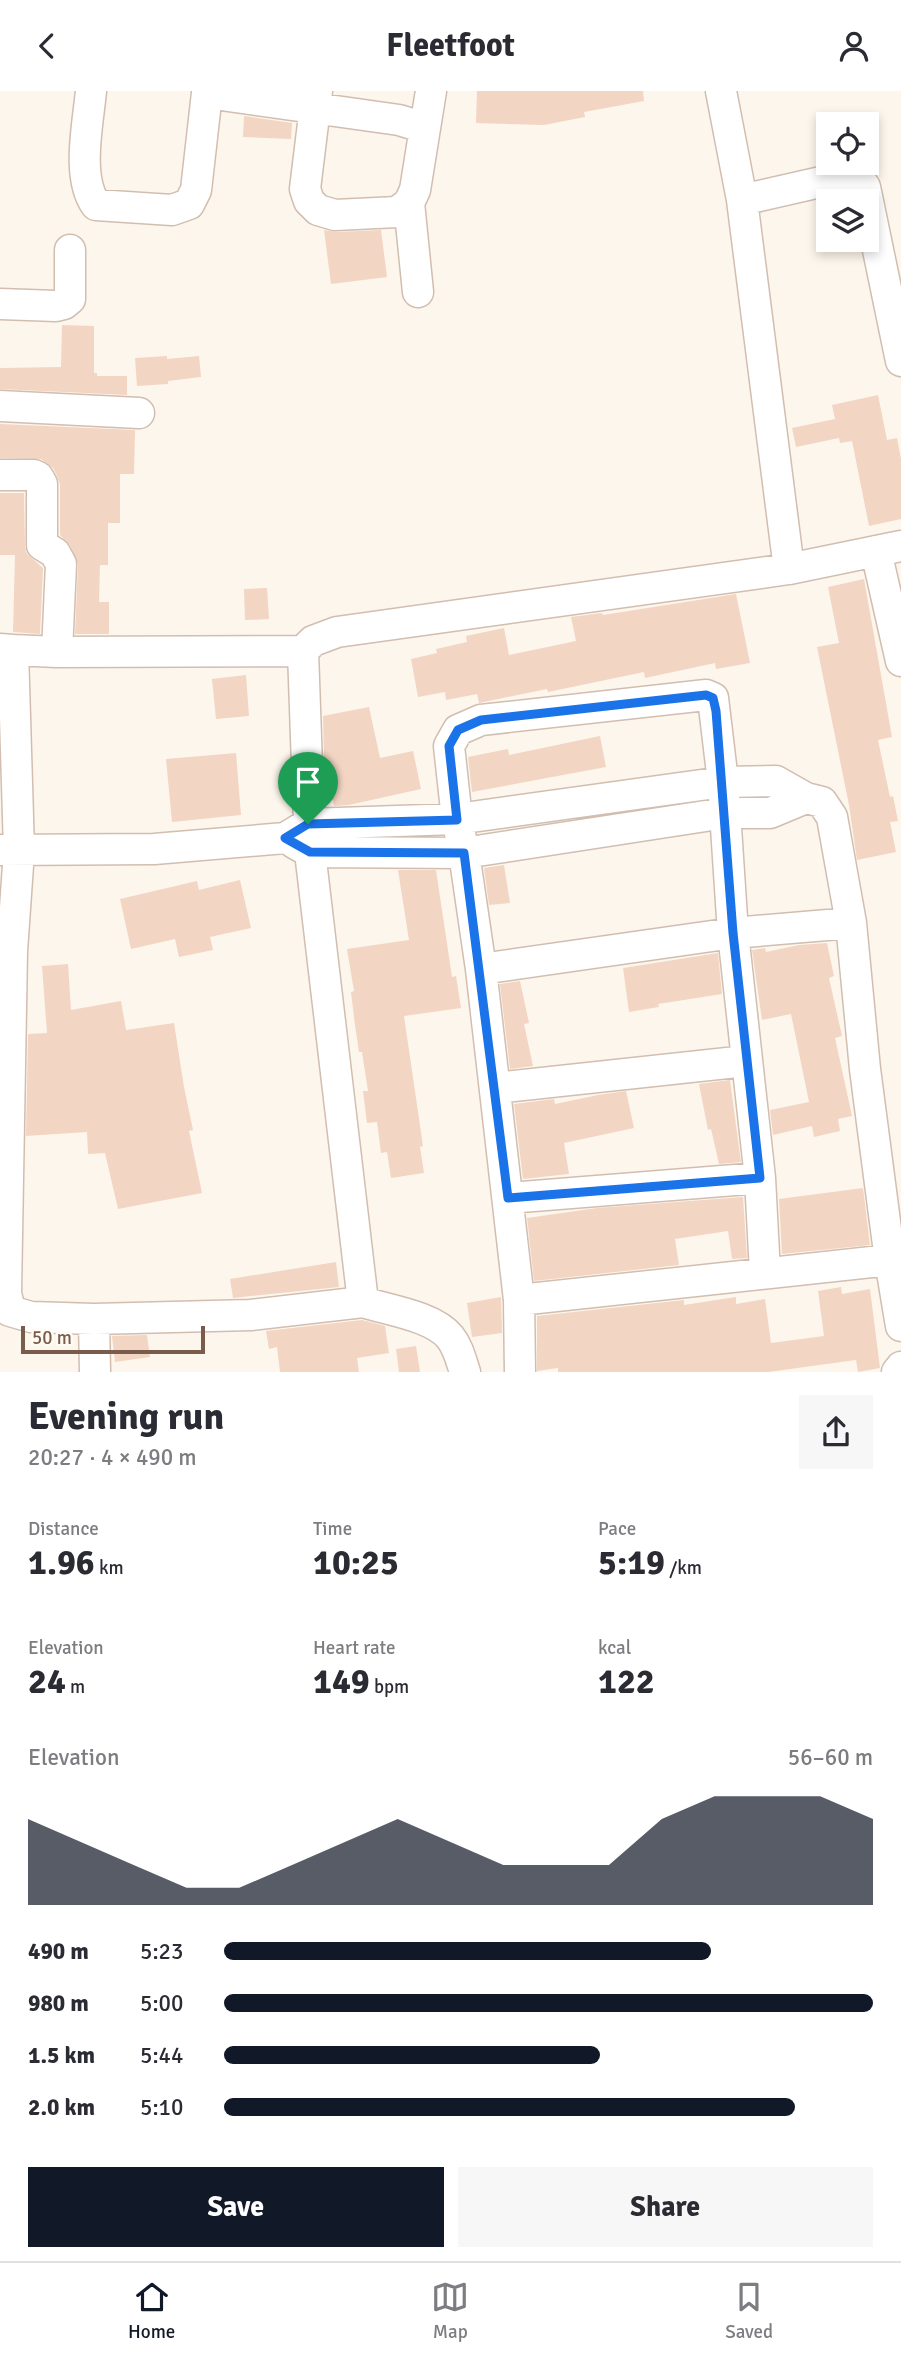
<!DOCTYPE html>
<html lang="en">
<head>
<meta charset="utf-8">
<style>
	:root { --surface:#fff; --page:#f7f7f7; --text:#2b2b33; --muted:#7c7c81; --line:#e1e1e2; --accent:#111827 }
	body { margin:0; font-family:Signika,sans-serif; background:var(--page); color:var(--text); height:100vh; display:flex; flex-direction:column; font-size:26px; white-space:nowrap }
	* { box-sizing:border-box; margin:0 }
	p { font-size:23px; color:var(--muted) }
	.icon { flex:none; width:38px; height:38px; fill:none; stroke:currentColor; stroke-width:2; stroke-linecap:round; stroke-linejoin:round }
	.map { position:relative; height:1281px; overflow:hidden }
	.side { display:flex; flex-direction:column; background:var(--surface); flex:1 }
	.side>* { flex:none }
	.controls { position:absolute; left:816px; top:21px; display:grid; gap:14px }
	.controls a { display:grid; place-items:center; width:63px; height:63px; border-radius:0px; background:var(--surface); box-shadow:0 4px 10px #0003; font-size:35px }
	.scale { position:absolute; left:21px; bottom:18px; width:184px; box-sizing:border-box; padding-left:7px; border:4px solid #7a5c4d; border-top:0; font-size:19px; line-height:24px; white-space:nowrap; color:#7a5c4d; -webkit-text-stroke:5px #fffaf3; paint-order:stroke }
	.pin { position:absolute; display:grid; place-items:center; width:60px; height:60px; color:#fff; margin:-72px -30px; border-radius:50% 50% 50% 0; rotate:-45deg; box-shadow:0 0 7px #0007 }
	.pin .icon { rotate:45deg }
	.round { display:grid; place-items:center; flex:none; width:74px; height:74px; border-radius:0px; background:var(--page) }
	.headline { display:flex; align-items:center; justify-content:space-between; height:119px; padding:0 28px }
	h1 { font-size:38px; font-weight:700; line-height:52px }
	.metrics { display:grid; grid-template-columns:repeat(3,1fr); gap:10px; height:119px; padding:7px 28px }
	.metrics div { display:grid; align-content:center }
	.metrics b { font-size:35px; font-weight:700 }
	.metrics small { font-size:19px; font-weight:400 }
	.metrics p { font-size:19px }
	.chart { height:196px; padding:14px 28px }
	.chart p { display:flex; justify-content:space-between }
	.chart svg { width:100%; height:126px; margin-top:7px; fill:var(--accent); opacity:.7 }
	.action { display:flex; gap:14px; margin-top:auto; padding:14px 28px }
	.action a { flex:1; height:80px; border-radius:0px; background:var(--accent); color:#fff; font-size:28px; font-weight:700; line-height:80px; text-align:center }
	.action a+a { background:var(--page); color:var(--text) }
	ul { padding:0 28px; list-style:none; font-size:23px }
	li { display:grid; grid-template-columns:112px 84px 1fr; align-items:center; height:52px }
	li i { height:18px; border-radius:9px; background:var(--accent) }
	header { display:flex; justify-content:space-between; align-items:center; height:91px; padding:0 28px; background:var(--surface); font-size:32px; font-weight:700 }
	.tabs { display:flex; justify-content:space-around; align-items:center; height:98px; border-top:2px solid var(--line); background:var(--surface); font-size:19px; color:var(--muted) }
	.tabs a { display:grid; justify-items:center; gap:4px }
	.tabs .current { color:var(--accent) }
	.map>svg:first-child { display:block }
	.building { fill:#f3d5c3 }
	.lines { fill:none; stroke-linecap:round; stroke-linejoin:round }
	.street-casing { stroke:#d1beb0; stroke-width:33 }
	.street { stroke:#fff; stroke-width:30 }
	.route-casing { stroke:#fff; stroke-width:14 }
	.route { stroke:#1a73e8; stroke-width:9 }
</style>
</head>
<body>
<header><svg class="icon" aria-label="back" viewBox="0 0 24 24"><path d="M15 5l-7 7 7 7"/></svg>Fleetfoot<svg class="icon" aria-label="person" viewBox="0 0 24 24"><circle cx="12" cy="8" r="4"/><path d="M4 21q1-7 8-7t8 7"/></svg></header>
<div class="map">
<svg width="901" height="1281" viewBox="0 0 901 1281">
	<rect width="100%" height="100%" fill="#fdf6ec"/>
	<path class="building" d="M 477,0 L 643,0 L 644,10 L 584,21 L 585,26 L 544,34 L 476,32 Z
		M 244,25 L 292,32 L 291,48 L 243,46 Z
		M 324,139 L 336,141 L 381,139 L 387,186 L 331,193 Z
		M 62,234 L 94,235 L 94,282 L 97,282 L 97,285 L 127,285 L 127,304 L 0,298 L 0,277 L 61,276 Z
		M 167,265 L 167,268 L 199,265 L 201,286 L 168,290 L 168,293 L 137,295 L 135,267 Z
		M 878,304 L 887,349 L 897,347 L 901,368 L 901,428 L 869,435 L 852,350 L 840,352 L 839,347 L 796,356 L 792,337 L 835,328 L 832,314 Z
		M 0,333 L 135,339 L 134,383 L 120,383 L 120,432 L 108,432 L 108,474 L 100,474 L 99,511 L 109,511 L 109,543 L 75,543 L 78,473 L 70,454 L 60,444 L 60,393 L 57,385 L 53,377 L 41,368 L 0,367 Z
		M 0,402 L 24,402 L 25,455 L 27,463 L 43,477 L 40,543 L 13,541 L 15,464 L 0,464 Z
		M 864,488 L 892,646 L 878,649 L 890,706 L 893,705 L 898,730 L 890,731 L 896,761 L 857,769 L 849,714 L 817,556 L 839,552 L 828,496 Z
		M 267,497 L 269,528 L 245,529 L 244,498 Z
		M 736,503 L 750,572 L 716,578 L 715,572 L 645,587 L 644,581 L 548,601 L 547,598 L 479,612 L 477,603 L 446,609 L 445,601 L 418,606 L 411,568 L 437,562 L 436,558 L 467,551 L 466,545 L 504,537 L 509,564 L 576,550 L 571,526 L 602,522 L 603,524 Z
		M 246,584 L 249,625 L 216,628 L 212,588 Z
		M 369,616 L 380,667 L 413,660 L 421,698 L 349,714 L 334,715 L 324,666 L 323,625 Z
		M 600,645 L 606,676 L 472,701 L 468,666 L 508,658 L 509,664 Z
		M 236,662 L 241,724 L 172,731 L 166,668 Z
		M 504,774 L 510,812 L 489,814 L 484,777 Z
		M 398,779 L 436,779 L 452,886 L 456,885 L 461,917 L 404,925 L 423,1055 L 420,1056 L 424,1082 L 391,1087 L 387,1061 L 381,1062 L 377,1031 L 367,1032 L 363,1000 L 368,1000 L 362,961 L 359,961 L 355,934 L 351,901 L 354,900 L 347,858 L 409,849 Z
		M 240,789 L 251,837 L 210,846 L 213,859 L 179,866 L 175,848 L 131,858 L 120,808 L 197,790 L 199,799 Z
		M 827,852 L 834,885 L 829,887 L 842,945 L 835,947 L 852,1025 L 838,1028 L 840,1040 L 814,1046 L 812,1035 L 773,1044 L 770,1019 L 809,1011 L 791,923 L 762,929 L 752,859 L 765,857 L 766,861 L 799,854 Z
		M 718,862 L 722,903 L 658,913 L 659,916 L 629,921 L 623,877 Z
		M 68,873 L 71,919 L 121,910 L 126,939 L 174,932 L 184,996 L 193,1039 L 189,1040 L 202,1102 L 118,1118 L 105,1062 L 88,1063 L 87,1041 L 26,1045 L 28,943 L 47,942 L 42,875 Z
		M 520,890 L 529,932 L 524,933 L 533,975 L 510,978 L 500,893 Z
		M 730,989 L 741,1071 L 719,1073 L 711,1038 L 708,1039 L 699,993 Z
		M 626,1000 L 634,1037 L 564,1052 L 569,1083 L 523,1088 L 514,1013 L 554,1008 L 555,1013 L 598,1004 Z
		M 863,1097 L 870,1154 L 782,1163 L 779,1108 Z
		M 743,1106 L 747,1167 L 732,1168 L 728,1140 L 675,1148 L 679,1174 L 534,1190 L 527,1127 L 597,1117 Z
		M 336,1171 L 339,1196 L 233,1207 L 230,1188 Z
		M 841,1196 L 842,1203 L 870,1198 L 880,1277 L 858,1281 L 856,1269 L 768,1281 L 558,1281 L 558,1277 L 537,1280 L 537,1225 L 684,1209 L 684,1214 L 736,1206 L 736,1213 L 765,1208 L 771,1252 L 824,1245 L 818,1200 Z
		M 501,1206 L 502,1242 L 472,1246 L 467,1212 Z
		M 362,1229 L 385,1235 L 389,1262 L 357,1267 L 359,1281 L 280,1281 L 277,1256 L 269,1258 L 266,1240 Z
		M 147,1244 L 150,1266 L 115,1271 L 112,1245 Z
		M 416,1255 L 420,1281 L 399,1281 L 396,1258 Z"/>
	<g class="lines">
		<g class="street-casing">
			<path id="street" d="M 91,0 C 88,33 76,86 96,114 L 172,119 L 189,113 L 196,99 L 207,2 L 399,29 L 425,37 L 431,0
				M 317,0 L 305,98 L 309,110 L 318,119 L 335,124 L 397,121 L 409,112 L 415,99 L 425,37
				M 721,0 L 742,109 L 789,478
				M 742,109 L 847,85 L 858,88 L 865,96 L 901,270
				M 409,112 L 418,201
				M 0,213 L 56,215 L 64,213 L 70,208 L 70,159
				M 0,315 L 139,322
				M 0,384 L 34,384 L 38,386 L 42,393 L 42,454 L 55,462 L 61,473 L 57,561
				M 876,460 L 901,570
				M 0,558 L 13,559 L 19,760 L 12,860 L 6,1202 L 10,1220 L 31,1226 L 94,1228 L 251,1224 L 363,1211
				M 13,559 L 57,561 L 303,560
				M 294,752 L 310,761 L 464,762 L 725,722 L 770,722 L 806,707
				M 0,759 L 154,758 L 285,747 L 308,733 L 457,728 L 723,691 L 776,690 L 806,707 L 822,711 L 832,726 L 851,832 L 865,978 L 890,1169 L 519,1209 L 481,878 L 464,762 L 457,728 L 449,655 L 458,639 L 481,629 L 706,604 L 713,607 L 723,691 L 733,842 L 760,1087 L 765,1182
				M 481,878 L 733,842 L 851,832
				M 495,997 L 746,970
				M 508,1107 L 760,1087
				M 890,1169 L 901,1235
				M 519,1209 L 520,1281
				M 94,1228 L 95,1281
				M 465,1281 C 461,1269 458,1256 450,1246 C 433,1225 388,1219 363,1211 L 310,761 L 303,560 L 313,550 L 337,541 L 789,478 L 901,455
				M 897,1281 L 901,1276"/>
		</g>
		<use href="#street" class="street"/>
	</g>
	<g class="lines">
		<g class="route-casing">
			<path id="route" d="M 706,604 L 713,607 L 716,620 L 733,842 L 760,1087 L 508,1107 L 464,762 L 310,761 L 285,747 L 308,733 L 457,729 L 449,655 L 458,639 L 481,629 Z"/>
		</g>
		<use href="#route" class="route"/>
	</g>
</svg>
<div class="controls">
<a><svg class="icon" aria-label="locate" viewBox="0 0 24 24"><circle cx="12" cy="12" r="6"/><path d="M12 2v4M12 18v4M2 12h4M18 12h4"/></svg></a>
<a><svg class="icon" aria-label="layers" viewBox="0 0 24 24"><path d="M12 4l9 5-9 5-9-5zM3 14l9 5 9-5"/></svg></a>
</div>
<div class="scale">50 m</div>
<div class="pin" style="left:308px;top:733px;background:#1e9e55"><svg class="icon" aria-label="arrive" viewBox="0 0 24 24"><path d="M6 21V4h12l-3 4 3 4H6"/></svg></div>
</div>
<section class="side">
<div class="headline"><div><h1>Evening run</h1><p>20:27 · 4 × 490 m</p></div><a class="round"><svg class="icon" aria-label="share" viewBox="0 0 24 24"><path d="M12 15V3M7 8l5-5 5 5M5 13v7h14v-7"/></svg></a></div>
<div class="metrics">
<div><p>Distance</p><b>1.96<small> km</small></b></div>
<div><p>Time</p><b>10:25</b></div>
<div><p>Pace</p><b>5:19<small> /km</small></b></div>
</div>
<div class="metrics">
<div><p>Elevation</p><b>24<small> m</small></b></div>
<div><p>Heart rate</p><b>149<small> bpm</small></b></div>
<div><p>kcal</p><b>122</b></div>
</div>
<div class="chart"><p><span>Elevation</span>56–60 m</p>
<svg viewBox="0 0 160 44" preserveAspectRatio="none"><path d="M0 44V14L10 22L20 30L30 38L40 38L50 30L60 22L70 14L80 22L90 30L100 30L110 30L120 14L130 6L140 6L150 6L160 14V44z"/></svg>
</div>
<ul>
<li><b>490 m</b>5:23<i style="width:75%"></i></li>
<li><b>980 m</b>5:00<i style="width:100%"></i></li>
<li><b>1.5 km</b>5:44<i style="width:58%"></i></li>
<li><b>2.0 km</b>5:10<i style="width:88%"></i></li>
</ul>
<div class="action"><a>Save</a><a>Share</a></div>
</section>
<nav class="tabs">
<a class="current"><svg class="icon" aria-label="home" viewBox="0 0 24 24"><path d="M3 11l9-7 9 7M6 9v11h12V9"/></svg>Home</a>
<a><svg class="icon" aria-label="map" viewBox="0 0 24 24"><path d="M3 6l6-2 6 2 6-2v14l-6 2-6-2-6 2zM9 4v14M15 6v14"/></svg>Map</a>
<a><svg class="icon" aria-label="saved" viewBox="0 0 24 24"><path d="M7 4h10v16l-5-4-5 4z"/></svg>Saved</a>
</nav>
</body>
</html>
